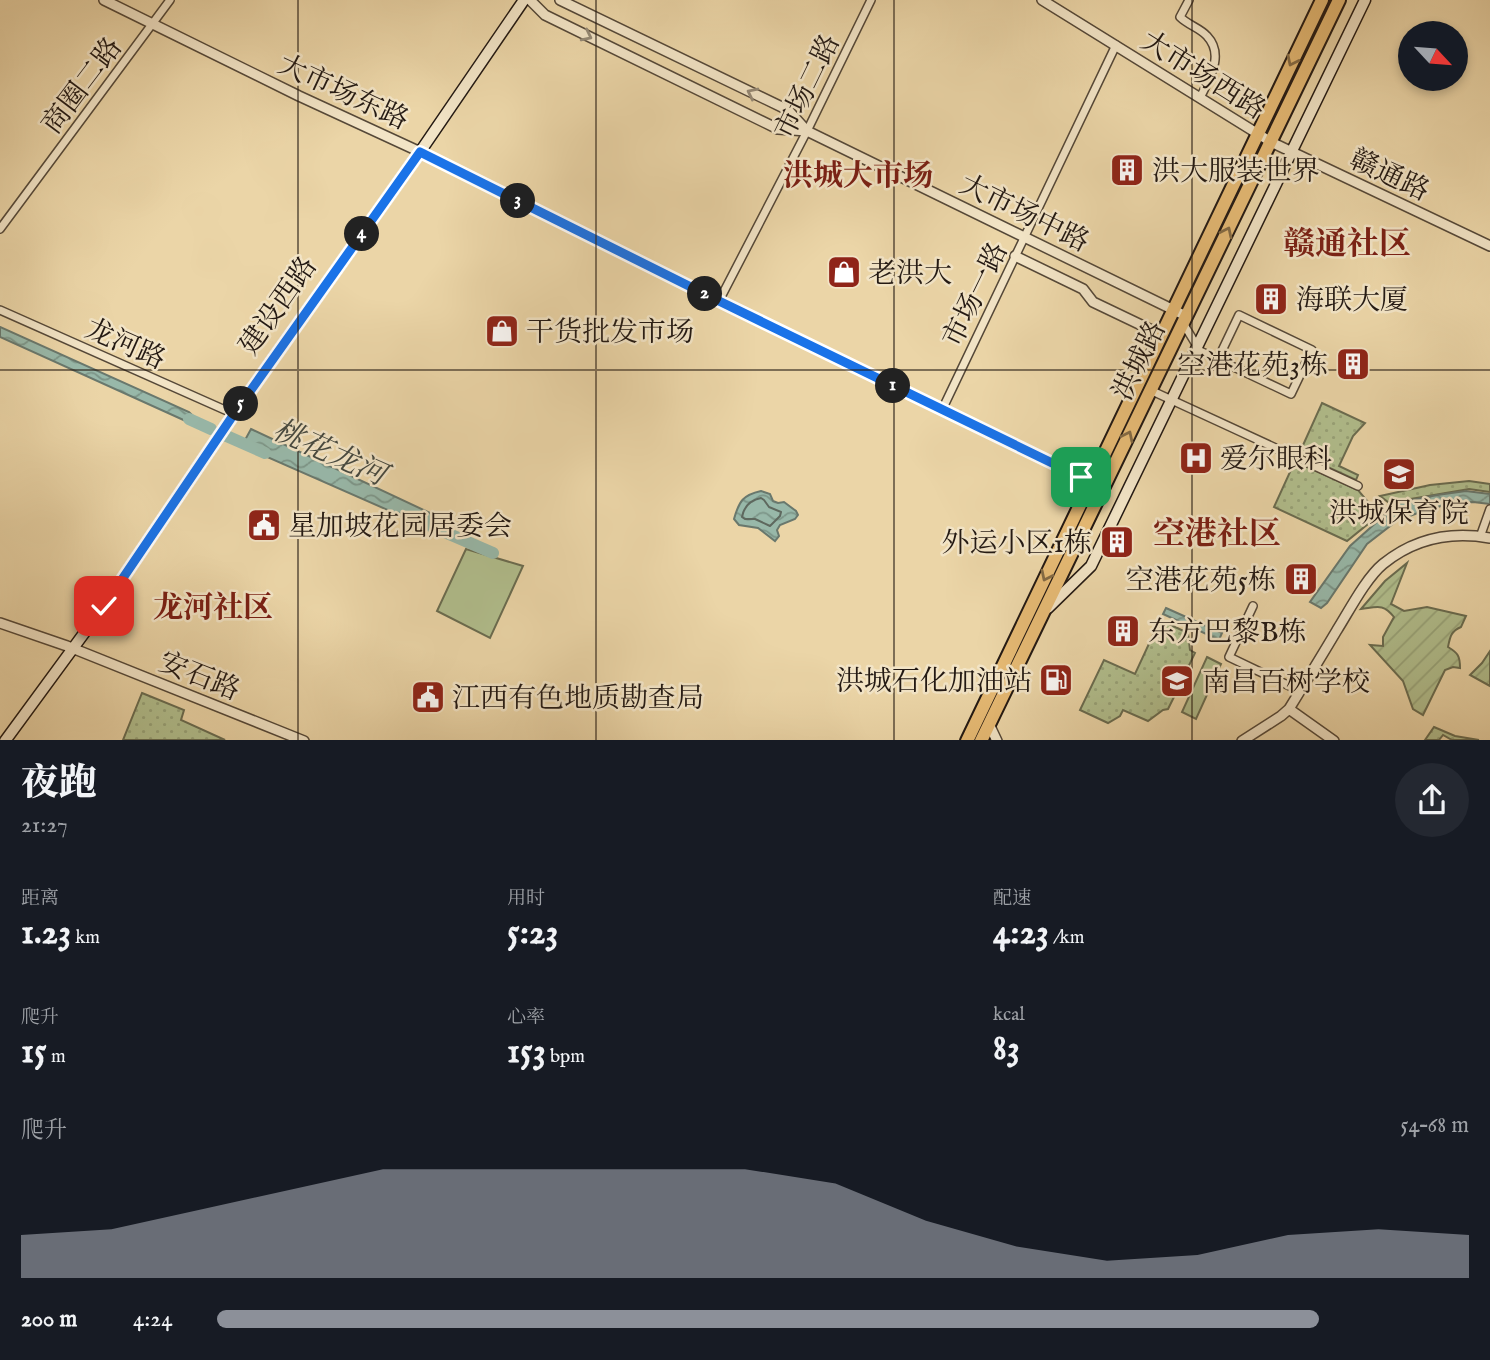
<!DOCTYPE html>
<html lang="zh">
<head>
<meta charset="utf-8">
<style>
	:root { --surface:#171b24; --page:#242831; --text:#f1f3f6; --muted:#9ea1a6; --accent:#8c9099 }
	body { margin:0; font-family:"IM FELL English","Noto Serif SC",serif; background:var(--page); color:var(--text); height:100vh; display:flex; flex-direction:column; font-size:26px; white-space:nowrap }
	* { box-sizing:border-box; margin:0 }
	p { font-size:23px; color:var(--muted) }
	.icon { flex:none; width:38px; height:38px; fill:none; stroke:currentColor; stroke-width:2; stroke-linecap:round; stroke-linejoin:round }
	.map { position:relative; height:740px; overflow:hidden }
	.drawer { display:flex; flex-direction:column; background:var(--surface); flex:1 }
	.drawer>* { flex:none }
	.needle { width:46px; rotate:116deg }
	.fabs { position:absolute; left:1398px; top:21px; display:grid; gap:14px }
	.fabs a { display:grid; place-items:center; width:70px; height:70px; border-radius:50%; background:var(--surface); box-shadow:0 4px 10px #0003; font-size:35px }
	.pin { position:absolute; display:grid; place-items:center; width:60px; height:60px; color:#fff; margin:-30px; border-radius:14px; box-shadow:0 4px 10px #0006 }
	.km { position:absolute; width:35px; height:35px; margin:-18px; border-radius:50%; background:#222; color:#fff; font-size:19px; line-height:35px; text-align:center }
	.round { display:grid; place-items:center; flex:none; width:74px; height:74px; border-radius:37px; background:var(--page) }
	.overview { display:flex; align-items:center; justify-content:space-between; height:119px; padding:0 21px }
	h1 { font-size:38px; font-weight:800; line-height:52px }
	.figures { display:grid; grid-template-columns:repeat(3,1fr); gap:10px; height:119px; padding:7px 21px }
	.figures div { display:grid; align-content:center }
	.figures b { font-size:35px; font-weight:800 }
	.figures small { font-size:19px; font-weight:400 }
	.figures p { font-size:19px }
	.chart { height:196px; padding:14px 21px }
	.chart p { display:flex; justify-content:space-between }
	.chart svg { width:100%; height:126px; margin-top:7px; fill:var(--accent); opacity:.7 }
	ul { padding:0 21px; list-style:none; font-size:23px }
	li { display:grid; grid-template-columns:112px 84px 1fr; align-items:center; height:52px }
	li i { height:18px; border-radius:9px; background:var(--accent) }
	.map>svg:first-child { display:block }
	.grass { fill:#b1be8d; stroke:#6a6c50; stroke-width:2 }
	.park { fill:url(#park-dots); stroke:#6a6c50; stroke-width:2 }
	.garden { fill:url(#garden-furrows); stroke:#6a6c50; stroke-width:2 }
	.water { fill:url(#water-waves); stroke:#69786d; stroke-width:2 }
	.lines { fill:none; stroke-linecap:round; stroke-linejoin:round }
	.shore { stroke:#5e685e; stroke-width:2 }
	.river { stroke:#98b8a9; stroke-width:12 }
	.minor-casing { stroke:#554838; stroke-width:10 }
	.tertiary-casing { stroke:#554838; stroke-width:12 }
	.secondary-casing { stroke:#231913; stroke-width:13 }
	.trunk-casing { stroke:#231913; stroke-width:16 }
	.minor { stroke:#f2e4c6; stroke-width:7 }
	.tertiary { stroke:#f2e4c6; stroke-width:9 }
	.secondary { stroke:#f2e4c6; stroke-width:10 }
	.trunk { stroke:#e6ba74; stroke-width:12 }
	.oneway { stroke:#958975 }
	.oneway2 { stroke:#846a44 }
	.route-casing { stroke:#fff; stroke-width:14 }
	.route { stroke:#1a73e8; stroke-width:9 }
	.grid { fill:none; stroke:#231913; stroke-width:2; stroke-opacity:0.55 }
	.labels { text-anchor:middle; stroke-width:5; stroke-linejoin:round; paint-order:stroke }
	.street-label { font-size:28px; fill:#231913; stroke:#f2e4c6 }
	.poi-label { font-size:28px; fill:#231913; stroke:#f2e4c6; text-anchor:start }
	.neighbourhood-label { font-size:30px; font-weight:bold; fill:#7a1f14; stroke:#f2e4c6 }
	.water-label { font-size:30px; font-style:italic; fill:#464940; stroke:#f2e4c6 }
	.quarter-label { font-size:32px; font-weight:bold; fill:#7a1f14; stroke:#f2e4c6 }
</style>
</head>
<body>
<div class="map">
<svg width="1490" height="741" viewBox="0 0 1490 741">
	<defs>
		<pattern id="park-dots" width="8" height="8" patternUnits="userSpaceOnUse" patternTransform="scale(1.75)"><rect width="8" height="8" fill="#b1be8d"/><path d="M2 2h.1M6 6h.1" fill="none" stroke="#98a379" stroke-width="1.8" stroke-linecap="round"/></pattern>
		<pattern id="garden-furrows" width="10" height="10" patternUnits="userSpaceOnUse" patternTransform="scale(1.75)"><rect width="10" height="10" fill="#b1be8d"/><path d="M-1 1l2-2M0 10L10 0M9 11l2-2" fill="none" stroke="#98a379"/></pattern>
		<pattern id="water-waves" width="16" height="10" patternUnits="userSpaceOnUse" patternTransform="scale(1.75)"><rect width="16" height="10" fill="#98b8a9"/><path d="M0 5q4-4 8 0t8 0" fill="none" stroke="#7c9588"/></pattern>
	</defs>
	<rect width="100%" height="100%" fill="#ebd5a7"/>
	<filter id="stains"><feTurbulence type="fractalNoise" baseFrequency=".00286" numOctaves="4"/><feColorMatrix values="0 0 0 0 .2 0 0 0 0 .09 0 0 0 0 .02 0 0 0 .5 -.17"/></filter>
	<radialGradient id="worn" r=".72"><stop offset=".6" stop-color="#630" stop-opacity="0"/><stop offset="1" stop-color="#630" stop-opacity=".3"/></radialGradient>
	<path class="grass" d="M 466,549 L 523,566 L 490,638 L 437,611 Z
		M 1207,657 L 1221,664 L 1196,719 L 1182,712 Z"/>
	<path class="park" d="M 1322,403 L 1365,423 L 1353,436 L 1339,466 L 1358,475 L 1356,480 L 1299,454 Z
		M 1295,461 L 1358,490 L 1379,515 L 1347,541 L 1274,507 Z
		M 1469,481 L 1490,484 L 1490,492 L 1469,489 L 1399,501 L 1392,505 L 1380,496 L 1430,485 Z
		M 1160,620 L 1188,633 L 1190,650 L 1195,653 L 1182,680 L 1177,678 L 1173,686 L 1178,689 L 1168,709 L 1163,710 L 1148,721 L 1123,710 L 1120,716 L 1108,723 L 1080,710 L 1104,660 L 1135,674 Z
		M 142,693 L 184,710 L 181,720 L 225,740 L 123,740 Z
		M 1434,727 L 1455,736 L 1479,740 L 1452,740 L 1443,735 L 1439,740 L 1425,740 Z"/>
	<path class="garden" d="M 1407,563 L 1391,604 L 1404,611 L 1427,607 L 1466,616 L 1461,627 C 1451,631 1450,637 1448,647 C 1458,653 1460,656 1460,668 L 1453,667 L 1445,670 L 1423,715 L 1413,709 L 1403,681 L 1370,645 L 1383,646 L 1383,637 L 1394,617 C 1383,603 1377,607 1361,609 L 1385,581 Z
		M 1490,651 L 1490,686 L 1470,675 L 1482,663 Z"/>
	<path class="water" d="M 0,327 L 189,412 L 210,432 L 0,337 Z
		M 251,429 L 445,520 L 440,533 L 258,453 L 245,440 Z
		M 761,491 L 770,494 L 773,501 L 778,503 L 784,502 L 796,511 L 798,515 L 795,519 L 780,525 L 777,530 L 779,536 L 775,541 L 758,528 L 739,525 L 734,519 C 739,501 743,495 761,491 Z
		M 1466,491 L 1490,494 L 1490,504 L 1473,502 L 1451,503 L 1418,513 L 1398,520 L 1367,544 L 1327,603 L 1321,608 L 1310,602 L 1350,546 L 1398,503 L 1437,495 Z
		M 1166,608 L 1222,633 L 1219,640 L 1163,614 Z"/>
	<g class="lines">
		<path class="shore" d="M 761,498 L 764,500 L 769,507 L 781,512 L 780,516 L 770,526 L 755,519 L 745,519 L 742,517 C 744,506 751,500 761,498 Z"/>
		<path class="river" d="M 189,419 L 211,429
			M 222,434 L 265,453
			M 426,524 L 493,553"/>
		<g class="minor-casing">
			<path id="minor" d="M 1189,0 L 1180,17 C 1188,25 1200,28 1207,36 C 1225,55 1209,79 1200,98
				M 0,229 L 170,0
				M 719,301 L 807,131 L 871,0
				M 0,310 L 234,414
				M 1183,323 L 1200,351 L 1291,394 L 1312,350 L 1239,315 L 1218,359
				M 1150,390 L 1358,486
				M 942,410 L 1116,45
				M 1480,537 L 1490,509
				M 1253,606 L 1229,657 L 1300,691"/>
		</g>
		<g class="tertiary-casing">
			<path id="tertiary" d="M 104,0 L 299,96 L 416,150 L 719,301 L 1092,482
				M 530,0 L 545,15 L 778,129 L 807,131
				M 560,0 L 788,110 L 807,131 L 1186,316
				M 1042,0 L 1271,142 L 1490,246
				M 1015,256 L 1083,289 L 1093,302 L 1162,335
				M 0,623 L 67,646 L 304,741
				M 1289,709 L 1334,741
				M 989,724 L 997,741
				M 1242,741 L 1281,716 L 1289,709 C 1305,683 1321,657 1337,630 C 1349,611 1366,578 1383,564 C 1415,538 1451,531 1490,538"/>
		</g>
		<g class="secondary-casing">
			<path id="secondary" d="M 1048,608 L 1091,566 L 1365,0
				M 5,741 L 104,606 L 234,414 L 420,152 L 524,0"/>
		</g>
		<g class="trunk-casing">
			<path id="trunk" d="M 967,741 L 1322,0
				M 981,741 L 1339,0"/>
		</g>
		<use href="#minor" class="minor"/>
		<use href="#tertiary" class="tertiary"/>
		<use href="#secondary" class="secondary"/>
		<use href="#trunk" class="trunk"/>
	</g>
	<defs><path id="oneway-chevron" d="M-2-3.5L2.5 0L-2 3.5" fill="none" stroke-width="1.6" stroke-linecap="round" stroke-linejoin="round" transform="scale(1.75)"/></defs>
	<g class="oneway">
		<use href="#oneway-chevron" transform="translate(587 36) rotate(26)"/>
		<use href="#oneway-chevron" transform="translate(752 93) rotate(-154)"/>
	</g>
	<g class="oneway2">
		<use href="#oneway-chevron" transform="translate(1292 61) rotate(116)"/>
		<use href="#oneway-chevron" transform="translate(1227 232) rotate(-64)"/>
		<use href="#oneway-chevron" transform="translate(1128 436) rotate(-64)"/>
		<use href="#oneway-chevron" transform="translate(1046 576) rotate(116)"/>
	</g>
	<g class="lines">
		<g class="route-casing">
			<path id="route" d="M 104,606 L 234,414 L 420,152 L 719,301 L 1081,477"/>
		</g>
		<use href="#route" class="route"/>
	</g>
	<path class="grid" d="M 298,0 L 298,741M 596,0 L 596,741M 894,0 L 894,741M 1192,0 L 1192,741M 0,370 L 1490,370"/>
	<defs>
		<g id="building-square" transform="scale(1.75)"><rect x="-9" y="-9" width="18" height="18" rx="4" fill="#8f2418" stroke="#f2e4c6"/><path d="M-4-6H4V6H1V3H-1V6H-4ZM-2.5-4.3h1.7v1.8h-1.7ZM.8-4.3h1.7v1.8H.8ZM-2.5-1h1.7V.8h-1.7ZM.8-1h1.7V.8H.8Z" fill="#fff"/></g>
		<g id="shop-square" transform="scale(1.75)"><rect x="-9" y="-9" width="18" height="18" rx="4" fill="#8f2418" stroke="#f2e4c6"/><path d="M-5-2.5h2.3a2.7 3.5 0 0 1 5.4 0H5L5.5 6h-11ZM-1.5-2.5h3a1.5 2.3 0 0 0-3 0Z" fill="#fff"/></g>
		<g id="hospital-square" transform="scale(1.75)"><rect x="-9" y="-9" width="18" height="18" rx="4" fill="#8f2418" stroke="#f2e4c6"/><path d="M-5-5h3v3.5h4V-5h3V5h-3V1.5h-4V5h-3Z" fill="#fff"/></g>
		<g id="school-square" transform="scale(1.75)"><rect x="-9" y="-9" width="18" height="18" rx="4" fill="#8f2418" stroke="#f2e4c6"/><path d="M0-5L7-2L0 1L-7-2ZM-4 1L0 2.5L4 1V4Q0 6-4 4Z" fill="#fff"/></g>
		<g id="civic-square" transform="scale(1.75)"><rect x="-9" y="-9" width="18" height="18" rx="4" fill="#8f2418" stroke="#f2e4c6"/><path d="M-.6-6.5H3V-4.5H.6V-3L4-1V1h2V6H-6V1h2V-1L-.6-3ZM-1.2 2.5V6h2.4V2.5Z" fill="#fff"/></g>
		<g id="fuel-square" transform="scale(1.75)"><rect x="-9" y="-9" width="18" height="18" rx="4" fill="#8f2418" stroke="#f2e4c6"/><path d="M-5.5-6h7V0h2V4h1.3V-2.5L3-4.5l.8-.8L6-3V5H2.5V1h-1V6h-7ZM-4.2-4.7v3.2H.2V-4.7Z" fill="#fff"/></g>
	</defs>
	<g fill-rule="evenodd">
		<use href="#building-square" x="1127" y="170"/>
		<use href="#shop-square" x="844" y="272"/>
		<use href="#building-square" x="1271" y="299"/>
		<use href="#shop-square" x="502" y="331"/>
		<use href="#building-square" x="1353" y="364"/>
		<use href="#hospital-square" x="1196" y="458"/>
		<use href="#school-square" x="1399" y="474"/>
		<use href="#civic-square" x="264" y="525"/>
		<use href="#building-square" x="1117" y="542"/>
		<use href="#building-square" x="1301" y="579"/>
		<use href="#building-square" x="1123" y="631"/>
		<use href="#fuel-square" x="1056" y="680"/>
		<use href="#school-square" x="1177" y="681"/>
		<use href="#civic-square" x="428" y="697"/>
	</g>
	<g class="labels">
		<g class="street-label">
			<text transform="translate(1204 74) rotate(32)" y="10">大市场西路</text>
			<text transform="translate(81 85) rotate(-53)" y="10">商圈二路</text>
			<text transform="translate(806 86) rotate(-64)" y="10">市场二路</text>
			<text transform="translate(344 91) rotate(25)" y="10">大市场东路</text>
			<text transform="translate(1390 174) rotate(25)" y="10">赣通路</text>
			<text transform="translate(1025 212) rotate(26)" y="10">大市场中路</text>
			<text transform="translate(974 294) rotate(-64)" y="10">市场一路</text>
			<text transform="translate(277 305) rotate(-55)" y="10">建设西路</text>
			<text transform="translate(126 343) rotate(24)" y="10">龙河路</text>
			<text transform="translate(1138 360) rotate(-64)" y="10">洪城路</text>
			<text transform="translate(200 675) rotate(22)" y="10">安石路</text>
		</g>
		<g class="poi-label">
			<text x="1152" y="180">洪大服装世界</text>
			<text x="868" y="282">老洪大</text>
			<text x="1296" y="309">海联大厦</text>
			<text x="526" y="341">干货批发市场</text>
			<text x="1328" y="374" text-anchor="end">空港花苑3栋</text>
			<text x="1220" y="468">爱尔眼科</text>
			<text x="1399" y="522" text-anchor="middle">洪城保育院</text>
			<text x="288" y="535">星加坡花园居委会</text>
			<text x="1092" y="552" text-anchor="end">外运小区1栋</text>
			<text x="1276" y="589" text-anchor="end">空港花苑5栋</text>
			<text x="1148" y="641">东方巴黎B栋</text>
			<text x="1032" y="690" text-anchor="end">洪城石化加油站</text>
			<text x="1202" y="691">南昌百树学校</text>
			<text x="452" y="707">江西有色地质勘查局</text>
		</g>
		<g class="neighbourhood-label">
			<text x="858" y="185">洪城大市场</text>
			<text x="213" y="617">龙河社区</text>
		</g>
		<g class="water-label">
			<text transform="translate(330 452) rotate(24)" y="10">桃花龙河</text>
		</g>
		<g class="quarter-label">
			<text x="1347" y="254">赣通社区</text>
			<text x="1217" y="544">空港社区</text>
		</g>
	</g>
	<rect width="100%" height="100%" filter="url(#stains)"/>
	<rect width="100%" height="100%" fill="url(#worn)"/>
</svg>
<div class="fabs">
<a><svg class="needle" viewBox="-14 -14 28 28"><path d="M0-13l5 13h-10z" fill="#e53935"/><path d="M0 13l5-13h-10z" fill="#9ea1a6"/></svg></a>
</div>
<div class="pin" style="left:1081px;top:477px;background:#1e9e55"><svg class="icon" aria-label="arrive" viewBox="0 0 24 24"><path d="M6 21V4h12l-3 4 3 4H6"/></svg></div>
<div class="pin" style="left:104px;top:606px;background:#d93025"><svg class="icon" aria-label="check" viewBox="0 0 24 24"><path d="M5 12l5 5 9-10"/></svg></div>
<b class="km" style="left:893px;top:386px">1</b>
<b class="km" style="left:705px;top:294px">2</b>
<b class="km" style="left:518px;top:201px">3</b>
<b class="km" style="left:362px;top:234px">4</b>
<b class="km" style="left:241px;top:404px">5</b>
</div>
<section class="drawer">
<div class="overview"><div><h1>夜跑</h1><p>21:27</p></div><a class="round"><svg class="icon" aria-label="share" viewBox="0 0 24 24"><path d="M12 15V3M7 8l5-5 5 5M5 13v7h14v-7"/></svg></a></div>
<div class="figures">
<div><p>距离</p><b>1.23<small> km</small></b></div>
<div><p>用时</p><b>5:23</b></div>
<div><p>配速</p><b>4:23<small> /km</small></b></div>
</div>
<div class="figures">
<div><p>爬升</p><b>15<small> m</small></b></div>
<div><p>心率</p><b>153<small> bpm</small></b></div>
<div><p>kcal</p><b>83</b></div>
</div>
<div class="chart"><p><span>爬升</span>54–68 m</p>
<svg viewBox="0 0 160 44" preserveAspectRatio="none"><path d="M0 44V29L10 27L20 20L30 13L40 6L50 6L60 6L70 6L80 6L90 11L100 24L110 33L120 38L130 36L140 29L150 27L160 29V44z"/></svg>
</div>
<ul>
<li><b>200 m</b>4:24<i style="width:88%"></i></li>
</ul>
</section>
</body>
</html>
